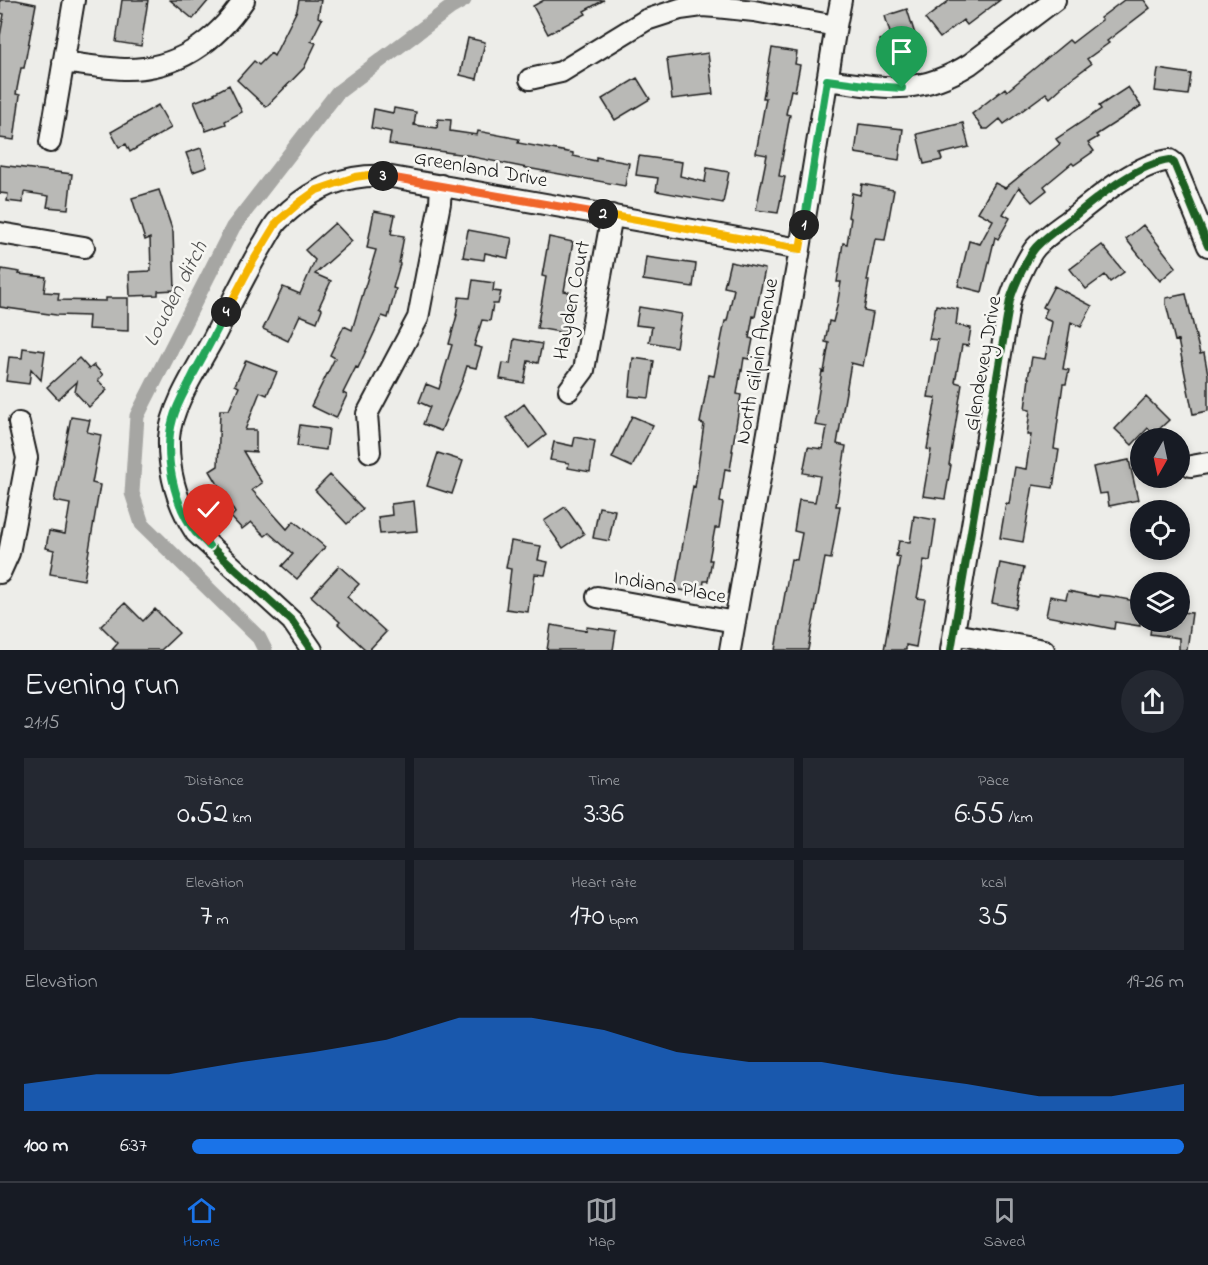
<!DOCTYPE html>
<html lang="en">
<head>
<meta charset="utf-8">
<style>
	:root { --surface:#171b24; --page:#242831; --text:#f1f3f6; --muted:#9ea1a6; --line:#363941; --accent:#1a73e8 }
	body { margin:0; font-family:"Indie Flower",sans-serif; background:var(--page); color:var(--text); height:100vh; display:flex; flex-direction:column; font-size:22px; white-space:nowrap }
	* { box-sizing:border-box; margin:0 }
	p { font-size:20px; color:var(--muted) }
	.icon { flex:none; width:33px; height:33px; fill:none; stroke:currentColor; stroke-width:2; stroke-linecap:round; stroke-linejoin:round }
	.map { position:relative; height:650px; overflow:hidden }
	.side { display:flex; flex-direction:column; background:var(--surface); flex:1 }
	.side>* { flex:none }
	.needle { width:39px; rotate:189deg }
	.tools { position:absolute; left:1130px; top:428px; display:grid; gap:12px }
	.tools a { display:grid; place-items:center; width:60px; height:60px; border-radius:50%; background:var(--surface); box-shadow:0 3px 9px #0003; font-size:30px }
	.pin { position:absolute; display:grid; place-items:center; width:51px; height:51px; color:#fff; margin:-62px -26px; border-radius:50% 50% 50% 0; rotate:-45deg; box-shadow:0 0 6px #0007 }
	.pin .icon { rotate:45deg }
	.km { position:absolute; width:30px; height:30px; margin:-15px; border-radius:50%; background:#222; color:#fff; font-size:16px; line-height:30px; text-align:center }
	.round { display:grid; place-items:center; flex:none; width:63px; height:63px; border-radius:32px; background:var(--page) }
	.summary { display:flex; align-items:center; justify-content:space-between; height:102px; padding:0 24px }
	h1 { font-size:33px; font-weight:600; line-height:45px }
	.metrics { display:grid; grid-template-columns:repeat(3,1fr); gap:9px; height:102px; padding:6px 24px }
	.metrics div { display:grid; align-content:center; border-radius:0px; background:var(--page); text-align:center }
	.metrics b { font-size:30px; font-weight:600 }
	.metrics small { font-size:16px; font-weight:400 }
	.metrics p { font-size:16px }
	.chart { height:168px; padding:12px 24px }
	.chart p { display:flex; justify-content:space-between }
	.chart svg { width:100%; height:108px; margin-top:6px; fill:var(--accent); opacity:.7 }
	ul { padding:0 24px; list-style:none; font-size:20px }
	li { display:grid; grid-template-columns:96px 72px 1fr; align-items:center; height:45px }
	li i { height:15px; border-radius:8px; background:var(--accent) }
	.dock { display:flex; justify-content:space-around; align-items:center; height:84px; border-top:2px solid var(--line); background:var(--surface); font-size:16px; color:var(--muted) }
	.dock a { display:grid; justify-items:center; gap:3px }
	.dock .on { color:var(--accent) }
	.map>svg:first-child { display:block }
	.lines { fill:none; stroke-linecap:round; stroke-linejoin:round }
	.canal { stroke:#a6a6a3; stroke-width:15 }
	.building { fill:#b9b9b6; stroke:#1c1c1c; stroke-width:1.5 }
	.minor-casing { stroke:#1c1c1c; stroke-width:24 }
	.minor { stroke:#f6f6f2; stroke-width:20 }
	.cycleway-casing { stroke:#f6f6f2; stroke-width:11 }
	.cycleway { stroke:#1b5e20; stroke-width:8 }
	.split-1-casing { stroke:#fff; stroke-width:12 }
	.split-2-casing { stroke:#fff; stroke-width:12 }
	.split-3-casing { stroke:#fff; stroke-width:12 }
	.split-4-casing { stroke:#fff; stroke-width:12 }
	.split-5-casing { stroke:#fff; stroke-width:12 }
	.split-1 { stroke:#22a559; stroke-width:8 }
	.split-2 { stroke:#f5b400; stroke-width:8 }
	.split-3 { stroke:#f0652b; stroke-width:8 }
	.split-4 { stroke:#f5b400; stroke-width:8 }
	.split-5 { stroke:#22a559; stroke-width:8 }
	.labels { text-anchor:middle; stroke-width:5; stroke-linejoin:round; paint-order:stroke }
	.street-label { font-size:21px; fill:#1c1c1c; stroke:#f6f6f2 }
	.water-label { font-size:22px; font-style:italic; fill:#535352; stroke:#f6f6f2 }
</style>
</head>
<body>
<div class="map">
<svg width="1208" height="650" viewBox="0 0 1208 650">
	<rect width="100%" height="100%" fill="#edede9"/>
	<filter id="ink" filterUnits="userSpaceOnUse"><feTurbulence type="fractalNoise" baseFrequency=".0167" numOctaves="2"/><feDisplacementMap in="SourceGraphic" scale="12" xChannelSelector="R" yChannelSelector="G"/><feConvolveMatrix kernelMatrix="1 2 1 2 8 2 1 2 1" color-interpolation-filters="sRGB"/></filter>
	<g filter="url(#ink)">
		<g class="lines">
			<path class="canal" d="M 265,650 L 259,638 L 142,524 L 132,493 L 137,416 L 233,227 L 337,93 L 450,8 L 464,0"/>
		</g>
		<path class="building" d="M 0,0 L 16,0 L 36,4 L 24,68 L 21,68 L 16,94 L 20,95 L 14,140 L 0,138 L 0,36 L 4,14 L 0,13 Z
			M 122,0 L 148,0 L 141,46 L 116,42 Z
			M 170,0 L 209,0 L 193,19 Z
			M 299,0 L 321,0 L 318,17 L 322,19 L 311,41 L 316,43 L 304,68 L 266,107 L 237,80 L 254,61 L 259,65 L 271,53 L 274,56 L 297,10 Z
			M 544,0 L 604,0 L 584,11 L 586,14 L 548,34 L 533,6 Z
			M 950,0 L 1000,0 L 967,25 L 963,20 L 940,38 L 925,19 Z
			M 1124,0 L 1144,0 L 1150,8 L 1107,41 L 1109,43 L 1087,59 L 1091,64 L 1060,87 L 1061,88 L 1050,98 L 1046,93 L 1004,124 L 1000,119 L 988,129 L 983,129 L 972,114 L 1005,88 L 1007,91 L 1069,40 L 1072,43 L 1102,20 L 1100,18 Z
			M 907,9 L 919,47 L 885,57 L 880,40 L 891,36 L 885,16 Z
			M 468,38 L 485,42 L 477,79 L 460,75 Z
			M 772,48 L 797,52 L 795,64 L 800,65 L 795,91 L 791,90 L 786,114 L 790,115 L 779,176 L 785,177 L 778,213 L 756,210 L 767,155 L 756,153 L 766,98 L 763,98 Z
			M 708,53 L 713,94 L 672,99 L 667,59 Z
			M 1158,69 L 1191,74 L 1188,95 L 1155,91 Z
			M 637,78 L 650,99 L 615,120 L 602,99 Z
			M 229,85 L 242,112 L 225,121 L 226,124 L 206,131 L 194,102 L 215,94 L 214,93 Z
			M 1128,87 L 1141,106 L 1096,135 L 1098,137 L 1088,143 L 1094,151 L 1074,165 L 1072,163 L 1044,186 L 1047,190 L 1032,202 L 1019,187 L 1003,214 L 1010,218 L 998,239 L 995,237 L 982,292 L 958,286 L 969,241 L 980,244 L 993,220 L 978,212 L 995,183 L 1005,188 L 1060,144 L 1056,139 L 1101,109 L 1099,106 Z
			M 158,105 L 171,128 L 130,152 L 126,144 L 119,147 L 111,132 Z
			M 394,108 L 416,112 L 414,125 L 437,128 L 438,119 L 451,120 L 450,131 L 477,135 L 478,131 L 519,139 L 518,143 L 573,153 L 573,156 L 596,161 L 596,157 L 629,163 L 625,186 L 527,168 L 473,157 L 473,156 L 389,144 L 391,132 L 371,128 L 374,109 L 393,113 Z
			M 963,123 L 969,147 L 940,154 L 942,160 L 924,164 L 917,134 Z
			M 859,124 L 903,129 L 899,160 L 855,153 Z
			M 201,148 L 207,167 L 193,172 L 186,153 Z
			M 639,156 L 682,162 L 680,176 L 705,182 L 707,168 L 729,172 L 723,203 L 656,191 L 658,178 L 636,175 Z
			M 0,165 L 72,174 L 68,209 L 47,207 L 49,196 L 24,192 L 23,203 L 7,201 L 8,194 L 0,193 Z
			M 862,184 L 894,190 L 885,240 L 875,239 L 867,281 L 869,281 L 864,311 L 873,313 L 863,366 L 851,363 L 837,444 L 846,446 L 836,506 L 840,506 L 831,559 L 825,558 L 808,650 L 775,650 L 791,559 L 797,560 L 802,533 L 794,531 L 799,500 L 815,502 L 820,476 L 803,473 L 808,447 L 823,449 L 827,427 L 815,425 L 818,411 L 816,410 L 822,371 L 824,372 L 829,343 L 825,342 L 829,321 L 833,322 L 837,306 L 841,282 L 837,282 L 843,243 L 847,244 L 851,218 L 848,217 L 852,193 L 860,195 Z
			M 159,190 L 173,232 L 175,290 L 158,291 L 158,295 L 130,296 L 129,272 L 151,271 L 150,238 L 145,240 L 132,198 Z
			M 374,211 L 395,215 L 391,234 L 404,236 L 399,263 L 400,264 L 393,288 L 396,289 L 388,318 L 382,316 L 358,368 L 356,367 L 343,393 L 347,395 L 336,418 L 311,406 L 335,358 L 330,355 L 344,326 L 352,330 L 376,250 L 367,248 Z
			M 335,223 L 352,241 L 315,274 L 331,281 L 319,307 L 322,309 L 317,322 L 300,315 L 288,341 L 263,329 L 283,287 L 300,294 L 315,260 L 305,250 Z
			M 1143,225 L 1176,267 L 1160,281 L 1126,239 Z
			M 468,230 L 512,238 L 508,258 L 485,253 L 484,260 L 463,257 Z
			M 549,237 L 573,242 L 564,291 L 569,292 L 566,312 L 569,312 L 565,333 L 537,328 L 546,277 L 542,276 Z
			M 1102,245 L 1124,272 L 1110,282 L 1105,275 L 1086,289 L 1070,269 Z
			M 646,257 L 696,264 L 693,287 L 643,280 Z
			M 730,262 L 765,269 L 755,317 L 753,316 L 749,338 L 753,339 L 749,359 L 744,358 L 742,371 L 741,370 L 737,394 L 741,395 L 732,451 L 733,451 L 730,470 L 725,469 L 720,502 L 723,503 L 719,528 L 715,528 L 709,560 L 712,560 L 708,581 L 704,581 L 702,594 L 675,589 L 693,486 L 695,487 L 704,424 L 700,423 L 709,375 L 714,376 L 725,321 L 727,321 L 734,289 L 724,287 Z
			M 2,269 L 20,272 L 19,274 L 46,277 L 44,292 L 59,293 L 58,300 L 106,301 L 106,298 L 128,298 L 128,331 L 88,329 L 89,316 L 56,315 L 0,307 L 0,277 Z
			M 473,280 L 494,283 L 493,291 L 501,292 L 498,304 L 493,304 L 490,321 L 482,320 L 474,346 L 482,348 L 476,368 L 467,366 L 463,379 L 441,431 L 423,424 L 430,407 L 419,402 L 426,384 L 439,389 L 452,345 L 449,344 L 457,315 L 456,315 L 459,297 L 470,298 Z
			M 1054,286 L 1092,306 L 1081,327 L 1071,322 L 1063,369 L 1069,370 L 1066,384 L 1063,384 L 1054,449 L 1059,450 L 1053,488 L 1033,485 L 1023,542 L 1000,538 L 1006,503 L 1009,504 L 1015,467 L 1026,469 L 1031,435 L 1027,435 L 1030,410 L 1025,409 L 1029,378 L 1028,378 L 1032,357 L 1045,359 L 1052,322 L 1043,318 L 1047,309 L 1043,307 Z
			M 1186,294 L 1200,354 L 1204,353 L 1208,374 L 1208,411 L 1193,414 L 1178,340 L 1175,341 L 1166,304 L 1166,298 Z
			M 936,305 L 958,309 L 956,325 L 971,328 L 968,346 L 962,345 L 955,382 L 962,384 L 949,465 L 951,465 L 945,499 L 923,496 L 931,450 L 927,449 L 936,398 L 928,397 L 938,340 L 929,339 Z
			M 639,307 L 682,314 L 676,347 L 649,342 L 652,327 L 636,325 Z
			M 514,339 L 542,344 L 538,363 L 528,361 L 524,383 L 500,379 L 503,363 L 510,364 Z
			M 23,348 L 45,351 L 41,380 L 31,369 L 29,384 L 6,381 L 9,357 L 22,358 Z
			M 79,358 L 89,369 L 94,365 L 103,375 L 98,380 L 107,390 L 89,407 L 75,392 L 77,382 L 58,399 L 47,387 Z
			M 633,358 L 654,361 L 649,398 L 629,396 Z
			M 246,360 L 277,372 L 267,395 L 260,392 L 245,430 L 256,430 L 256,452 L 243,451 L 262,483 L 252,490 L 287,529 L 294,521 L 325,547 L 297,579 L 282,566 L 293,554 L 269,533 L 265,536 L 251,522 L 242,529 L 231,517 L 235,513 L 210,471 L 218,466 L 220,410 L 229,410 L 239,387 L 235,385 Z
			M 1146,397 L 1169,420 L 1154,434 L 1148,428 L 1132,445 L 1115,429 Z
			M 524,404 L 546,435 L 529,448 L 506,418 Z
			M 632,416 L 653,425 L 632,467 L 612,458 Z
			M 71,417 L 90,420 L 87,432 L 101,435 L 92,483 L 100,485 L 84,580 L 50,574 L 54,550 L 46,548 L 49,531 L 65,534 L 70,504 L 54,501 Z
			M 300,425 L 329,429 L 326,450 L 297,446 Z
			M 575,437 L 595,441 L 590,472 L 568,468 L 569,463 L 550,460 L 554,442 L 573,446 Z
			M 438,453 L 463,461 L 452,494 L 427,486 Z
			M 1129,460 L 1138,500 L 1109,506 L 1107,493 L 1099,494 L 1093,467 Z
			M 330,475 L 363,509 L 347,524 L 315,490 Z
			M 414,501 L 417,531 L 380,534 L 378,517 L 392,515 L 391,504 Z
			M 565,507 L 584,534 L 563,548 L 544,521 Z
			M 599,507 L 615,510 L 609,541 L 593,538 Z
			M 914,516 L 936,520 L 930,561 L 924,560 L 917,598 L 925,599 L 922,617 L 921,617 L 916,647 L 906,645 L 906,650 L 884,650 L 900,557 L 896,556 L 899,541 L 910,542 Z
			M 511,541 L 541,546 L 538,560 L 548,562 L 545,575 L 535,574 L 532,595 L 530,595 L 528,612 L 506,609 L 511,569 L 506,568 Z
			M 1000,563 L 1024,568 L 1016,608 L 992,603 Z
			M 339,566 L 359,584 L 347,597 L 386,632 L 369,650 L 366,650 L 338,624 L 340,622 L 311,596 Z
			M 1068,591 L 1099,597 L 1099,595 L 1109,596 L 1140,602 L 1140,626 L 1115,622 L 1114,629 L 1046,616 L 1050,596 L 1066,599 Z
			M 125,603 L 143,621 L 155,609 L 179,633 L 161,650 L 112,650 L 118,643 L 101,626 Z
			M 1179,612 L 1192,613 L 1187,650 L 1179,650 L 1179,638 L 1150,634 L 1152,621 L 1179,621 Z
			M 551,625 L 586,631 L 587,627 L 616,631 L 613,650 L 547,650 Z"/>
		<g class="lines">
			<g class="minor-casing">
				<path id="minor" d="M 63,62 C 84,65 104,68 124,69 C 176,70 216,42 244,0
					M 530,79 L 561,72 L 646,20 L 680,9 L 702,6 L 716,7 L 754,11 L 836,26
					M 827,80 C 884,88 919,96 970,64 L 1055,0
					M 50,142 L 74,0
					M 0,233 L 84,247
					M 569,390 L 584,370 L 612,215
					M 370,452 L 367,414 L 418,318 L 440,203 L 441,185
					M 1191,466 L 1208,463
					M 0,573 L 9,553 L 27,458 L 19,423
					M 597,597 L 735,622
					M 954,634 L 1044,650
					M 312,650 L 292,621 L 196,533 C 177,504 168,473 169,438 C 171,406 198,367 213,339 C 229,308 244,276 262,246 C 267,238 271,230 276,223 C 280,218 286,214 290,210 C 317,186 350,174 386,176 L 800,249
					M 730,650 L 800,249 L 836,26 L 841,0
					M 951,650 L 1010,300 C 1014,287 1027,257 1036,247 C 1046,236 1060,227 1072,218 C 1098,197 1137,164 1170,160 L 1174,163 L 1208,246"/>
			</g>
			<use href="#minor" class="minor"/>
			<g class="cycleway-casing">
				<path id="cycleway" d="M 312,650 L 292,621 L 196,533 C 177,504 168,473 169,438 C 171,406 198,367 213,339 C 229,308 244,276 262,246 C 267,238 271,230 276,223 C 280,218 286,214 290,210 C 317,186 350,174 386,176 L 800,249
					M 951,650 L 1010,300 C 1014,287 1027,257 1036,247 C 1046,236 1060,227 1072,218 C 1098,197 1137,164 1170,160 L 1174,163 L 1208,246"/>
			</g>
			<use href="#cycleway" class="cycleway"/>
		</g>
	</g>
	<g class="lines" filter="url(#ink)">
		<g class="split-1-casing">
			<path id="split-1" d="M 804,225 L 827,80 L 872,86 L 902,88"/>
		</g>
		<g class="split-2-casing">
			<path id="split-2" d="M 603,214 L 800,249 L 804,225"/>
		</g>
		<g class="split-3-casing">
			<path id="split-3" d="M 383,176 L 603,214"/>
		</g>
		<g class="split-4-casing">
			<path id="split-4" d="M 226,312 L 252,263 L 277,222 L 300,202 L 317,190 L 355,177 L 369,175 L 383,176"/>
		</g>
		<g class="split-5-casing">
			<path id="split-5" d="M 209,546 C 205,541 200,537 196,533 C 173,504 163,453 173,419 C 177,403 187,388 194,373 C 205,353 216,333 226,312"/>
		</g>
		<use href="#split-1" class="split-1"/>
		<use href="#split-2" class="split-2"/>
		<use href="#split-3" class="split-3"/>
		<use href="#split-4" class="split-4"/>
		<use href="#split-5" class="split-5"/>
	</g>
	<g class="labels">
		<g class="street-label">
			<text transform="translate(481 168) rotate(10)" y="7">Greenland Drive</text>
			<text transform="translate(571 300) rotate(-79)" y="7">Hayden Court</text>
			<text transform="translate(756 361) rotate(-80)" y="7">North Gilpin Avenue</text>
			<text transform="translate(982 363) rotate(-80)" y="7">Glendevey Drive</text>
			<text transform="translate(670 586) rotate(10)" y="7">Indiana Place</text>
		</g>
		<g class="water-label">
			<text transform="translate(174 293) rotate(-63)" y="8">Louden ditch</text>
		</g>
	</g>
</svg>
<div class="tools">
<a><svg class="needle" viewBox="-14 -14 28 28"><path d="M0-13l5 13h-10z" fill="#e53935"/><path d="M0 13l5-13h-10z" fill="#9ea1a6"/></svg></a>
<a><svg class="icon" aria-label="locate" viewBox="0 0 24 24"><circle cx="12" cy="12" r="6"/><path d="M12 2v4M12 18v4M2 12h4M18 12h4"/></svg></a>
<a><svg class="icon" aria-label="layers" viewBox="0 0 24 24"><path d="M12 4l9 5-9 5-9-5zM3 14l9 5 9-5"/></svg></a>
</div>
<div class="pin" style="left:902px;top:88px;background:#1e9e55"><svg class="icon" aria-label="arrive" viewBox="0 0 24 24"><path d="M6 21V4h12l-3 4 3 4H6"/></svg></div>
<div class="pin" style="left:209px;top:546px;background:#d93025"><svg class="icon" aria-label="check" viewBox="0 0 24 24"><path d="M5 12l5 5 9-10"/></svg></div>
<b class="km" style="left:804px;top:225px">1</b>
<b class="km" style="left:603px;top:214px">2</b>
<b class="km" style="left:383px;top:176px">3</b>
<b class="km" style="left:226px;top:312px">4</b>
</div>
<section class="side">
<div class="summary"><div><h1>Evening run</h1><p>21:15</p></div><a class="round"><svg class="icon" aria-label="share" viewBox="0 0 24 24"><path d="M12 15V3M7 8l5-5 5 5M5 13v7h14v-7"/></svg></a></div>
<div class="metrics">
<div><p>Distance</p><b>0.52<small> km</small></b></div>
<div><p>Time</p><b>3:36</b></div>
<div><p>Pace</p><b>6:55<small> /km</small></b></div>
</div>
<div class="metrics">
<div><p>Elevation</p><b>7<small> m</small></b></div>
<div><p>Heart rate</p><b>170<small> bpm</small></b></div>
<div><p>kcal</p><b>35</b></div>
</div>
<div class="chart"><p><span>Elevation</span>19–26 m</p>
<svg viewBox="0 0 160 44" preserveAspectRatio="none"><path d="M0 44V33L10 29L20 29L30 24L40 20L50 15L60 6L70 6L80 11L90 20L100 24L110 24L120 29L130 33L140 38L150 38L160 33V44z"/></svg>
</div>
<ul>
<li><b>100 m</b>6:37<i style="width:100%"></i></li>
</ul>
</section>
<nav class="dock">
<a class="on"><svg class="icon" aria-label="home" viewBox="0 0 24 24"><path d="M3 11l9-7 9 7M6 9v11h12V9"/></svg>Home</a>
<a><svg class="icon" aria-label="map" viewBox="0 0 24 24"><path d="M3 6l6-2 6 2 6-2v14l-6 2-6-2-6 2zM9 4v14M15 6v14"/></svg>Map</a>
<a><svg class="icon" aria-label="saved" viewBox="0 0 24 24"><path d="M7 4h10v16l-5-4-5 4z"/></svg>Saved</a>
</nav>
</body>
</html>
